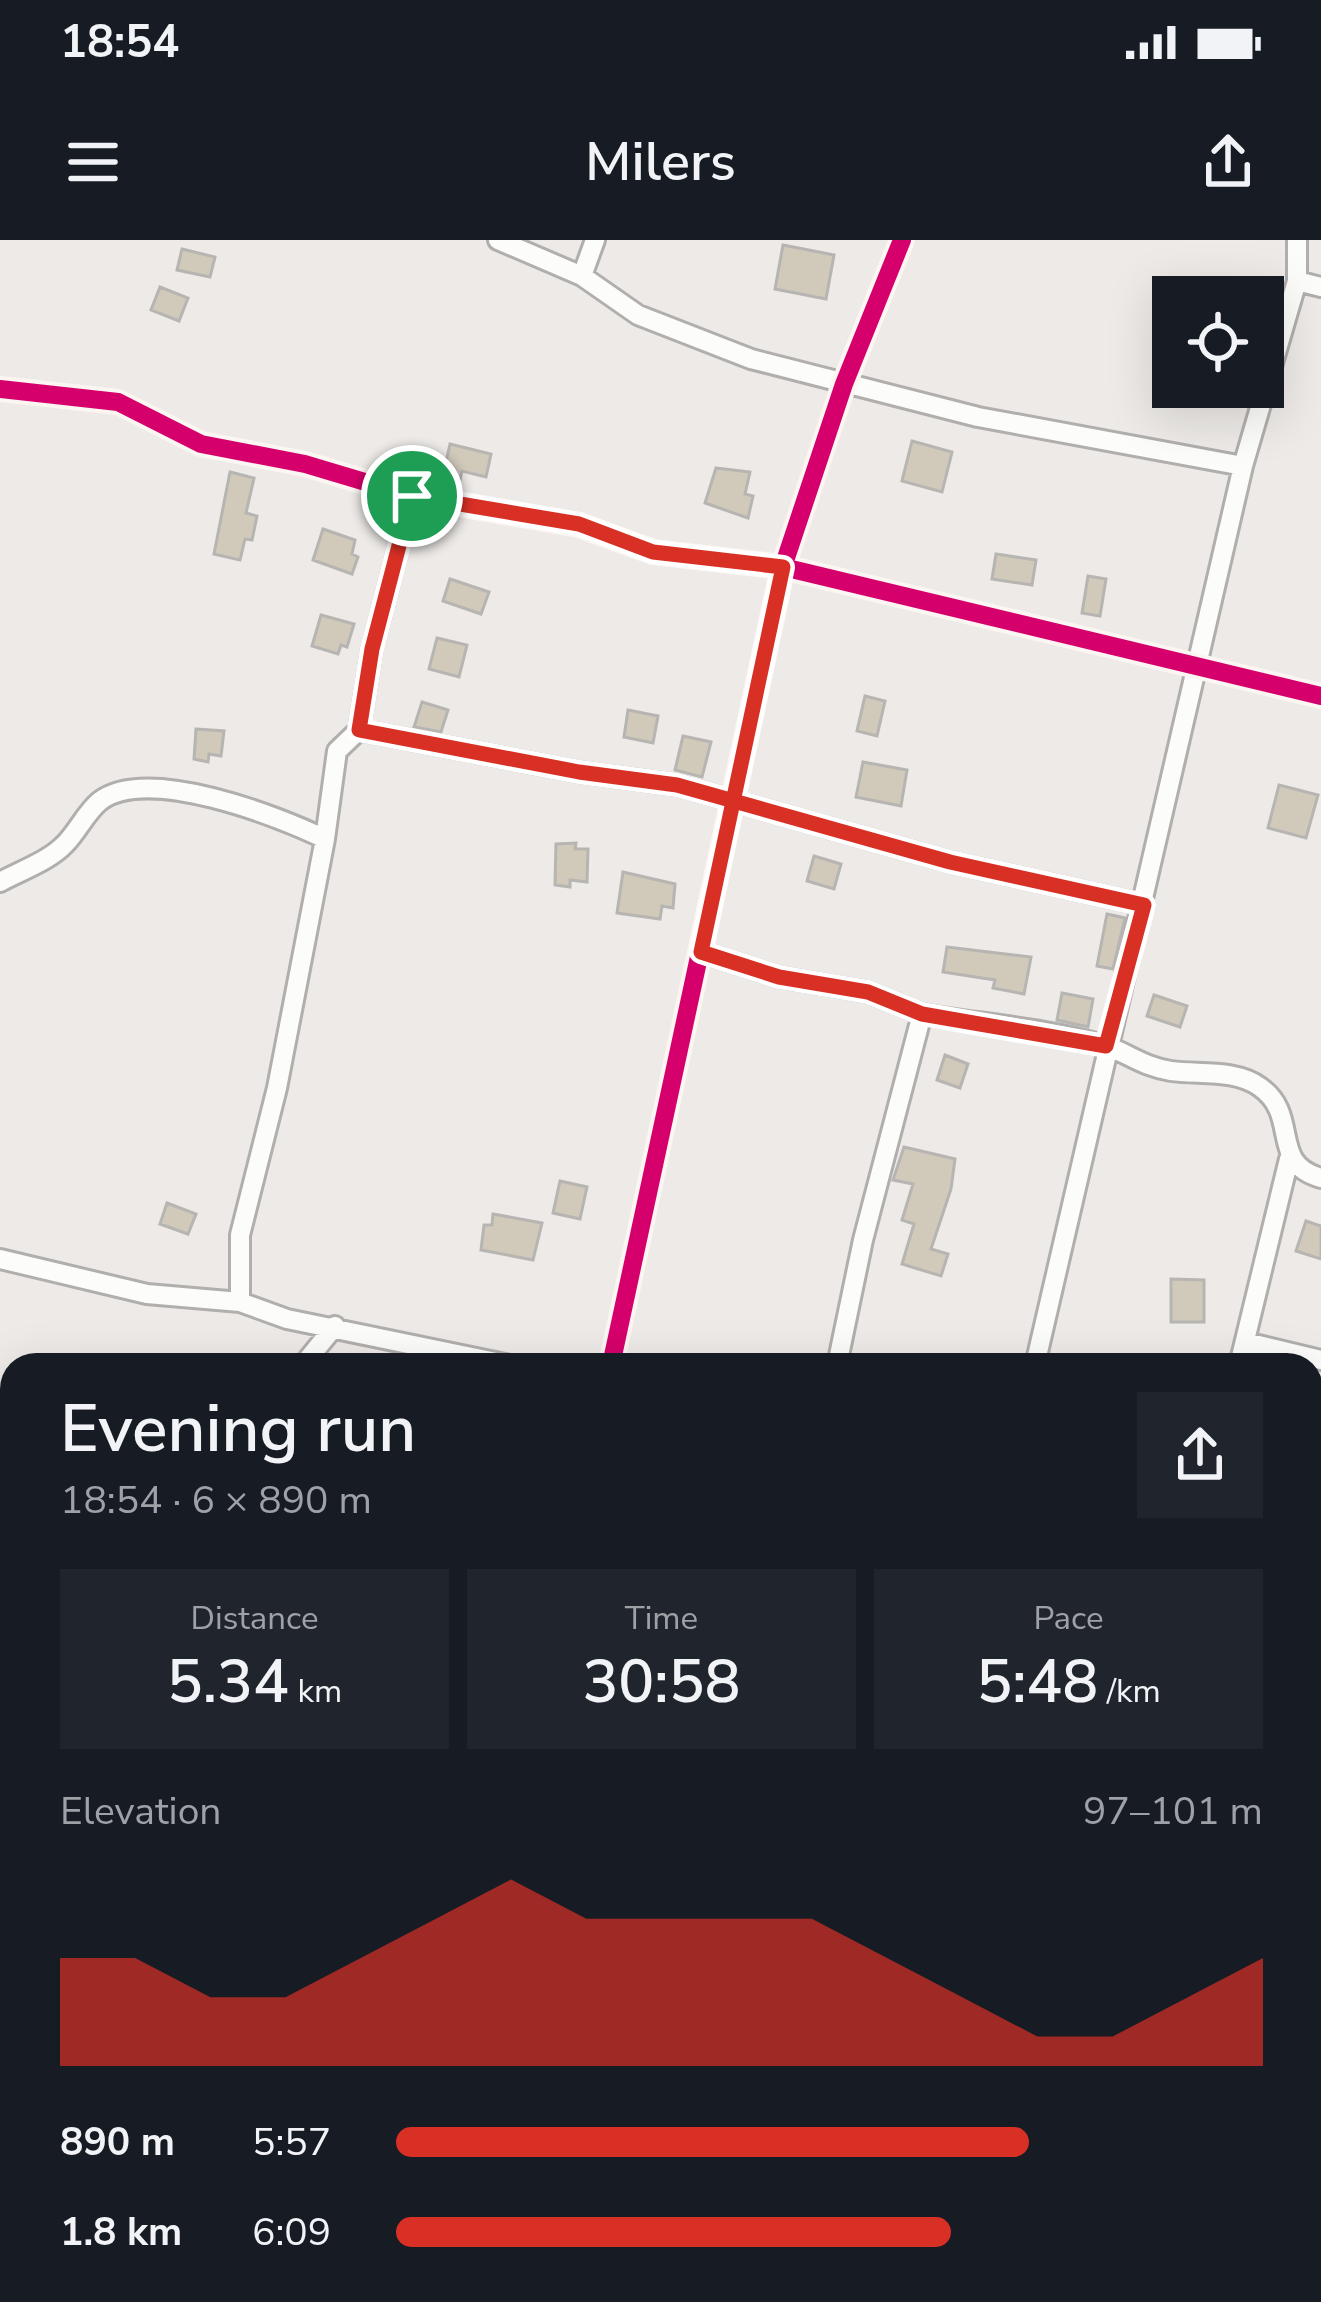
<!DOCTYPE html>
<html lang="en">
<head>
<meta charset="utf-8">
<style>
	:root { --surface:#171b24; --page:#20242c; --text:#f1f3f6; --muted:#9ea1a6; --accent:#d93025 }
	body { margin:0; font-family:"Nunito Sans",sans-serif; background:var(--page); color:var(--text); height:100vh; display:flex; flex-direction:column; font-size:45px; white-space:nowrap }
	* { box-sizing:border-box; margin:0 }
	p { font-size:39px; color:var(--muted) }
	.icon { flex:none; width:66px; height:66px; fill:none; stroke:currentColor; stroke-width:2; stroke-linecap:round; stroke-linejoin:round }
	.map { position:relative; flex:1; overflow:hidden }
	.details { position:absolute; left:0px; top:1113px; width:1323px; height:951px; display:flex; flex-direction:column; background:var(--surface); border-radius:36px 36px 0 0; box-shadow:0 12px 48px #0002 }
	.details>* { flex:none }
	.buttons { position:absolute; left:1152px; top:36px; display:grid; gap:24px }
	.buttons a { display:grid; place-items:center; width:132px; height:132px; border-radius:0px; background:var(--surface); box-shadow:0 12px 48px #0002; font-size:60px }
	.pin { position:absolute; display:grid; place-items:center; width:102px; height:102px; color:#fff; margin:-51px; border:6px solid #fff; border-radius:50%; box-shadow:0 3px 12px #0007 }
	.round { display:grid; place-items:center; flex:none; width:126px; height:126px; border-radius:0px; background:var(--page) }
	.overview { display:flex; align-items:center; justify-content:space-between; height:204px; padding:0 60px }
	h1 { font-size:66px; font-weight:600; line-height:90px }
	.stats { display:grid; grid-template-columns:repeat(3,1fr); gap:18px; height:204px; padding:12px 60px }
	.stats div { display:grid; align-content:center; border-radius:0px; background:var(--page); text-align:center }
	.stats b { font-size:60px; font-weight:600 }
	.stats small { font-size:33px; font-weight:400 }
	.stats p { font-size:33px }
	.chart { height:336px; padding:24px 60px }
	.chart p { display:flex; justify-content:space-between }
	.chart svg { width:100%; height:216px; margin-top:12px; fill:var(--accent); opacity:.7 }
	ul { padding:0 60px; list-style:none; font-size:39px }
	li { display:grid; grid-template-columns:192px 144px 1fr; align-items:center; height:90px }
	li i { height:30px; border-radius:15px; background:var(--accent) }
	.status { display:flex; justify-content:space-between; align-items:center; height:84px; padding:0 60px; background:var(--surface); direction:ltr }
	.status svg { height:33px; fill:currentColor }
	header { display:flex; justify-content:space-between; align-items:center; height:156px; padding:0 60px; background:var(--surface); font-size:54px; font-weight:600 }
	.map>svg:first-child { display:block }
	.building { fill:#d1cabb; stroke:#b6b5b2; stroke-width:3 }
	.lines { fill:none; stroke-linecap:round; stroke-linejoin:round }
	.street-casing { stroke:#b1afad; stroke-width:24 }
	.street { stroke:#fcfcfb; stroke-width:18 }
	.cycleway-casing { stroke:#fcf6f2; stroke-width:26 }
	.cycleway { stroke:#d6006c; stroke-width:18 }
	.route-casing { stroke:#fff; stroke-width:24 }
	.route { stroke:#d93025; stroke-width:15 }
</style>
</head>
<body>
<div class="status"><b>18:54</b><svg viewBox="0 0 49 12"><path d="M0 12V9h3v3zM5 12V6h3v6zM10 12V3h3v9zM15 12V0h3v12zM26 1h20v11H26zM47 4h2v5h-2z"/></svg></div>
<header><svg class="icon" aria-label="menu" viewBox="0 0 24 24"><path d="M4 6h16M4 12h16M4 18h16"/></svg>Milers<svg class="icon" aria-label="share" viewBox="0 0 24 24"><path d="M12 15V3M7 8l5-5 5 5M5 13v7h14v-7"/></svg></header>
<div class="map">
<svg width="1321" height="2062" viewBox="0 0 1321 2062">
	<rect width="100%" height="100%" fill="#edeae7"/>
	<path class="building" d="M 783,5 L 834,15 L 826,59 L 775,49 Z
		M 182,9 L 215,17 L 210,37 L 177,30 Z
		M 160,47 L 188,58 L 179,81 L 151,70 Z
		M 912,201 L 952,212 L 942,252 L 902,241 Z
		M 450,204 L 491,214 L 486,237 L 462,231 L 460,240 L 443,235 Z
		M 716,228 L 750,232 L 745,254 L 753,256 L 748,278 L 705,263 Z
		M 230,232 L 254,238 L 246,273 L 257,276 L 252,300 L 245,299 L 240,320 L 214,314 Z
		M 323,289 L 355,300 L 352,314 L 358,317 L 352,334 L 313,320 Z
		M 996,314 L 1036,320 L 1032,345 L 992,339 Z
		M 1088,336 L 1106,339 L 1100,376 L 1082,373 Z
		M 450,339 L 489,352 L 481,374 L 443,361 Z
		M 321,375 L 354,384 L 347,407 L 341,405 L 338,414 L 312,406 Z
		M 437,398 L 467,405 L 459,437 L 429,429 Z
		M 865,456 L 885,461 L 877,496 L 857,491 Z
		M 422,462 L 448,470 L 441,492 L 414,487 Z
		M 628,470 L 658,476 L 653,503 L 624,497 Z
		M 196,489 L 224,491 L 221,516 L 209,514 L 208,522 L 194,519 Z
		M 683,496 L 711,502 L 702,537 L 675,530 Z
		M 863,522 L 907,530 L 901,566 L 856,557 Z
		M 1279,545 L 1318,555 L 1306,598 L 1268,588 Z
		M 576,603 L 575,609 L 588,609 L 587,642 L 570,640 L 570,647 L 555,645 L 556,604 Z
		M 814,616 L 841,624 L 834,649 L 807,641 Z
		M 623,632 L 675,644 L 673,668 L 662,666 L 660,679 L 617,673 Z
		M 1107,674 L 1125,678 L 1113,729 L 1097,726 Z
		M 947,707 L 1031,717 L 1024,754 L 993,748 L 995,740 L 943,732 Z
		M 1062,753 L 1093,759 L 1088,787 L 1057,780 Z
		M 1154,755 L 1187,766 L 1180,787 L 1147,776 Z
		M 945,815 L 968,824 L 960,848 L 937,840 Z
		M 904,907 L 955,919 L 951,949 L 931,1009 L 948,1014 L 941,1036 L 902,1024 L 914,984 L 902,980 L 913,944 L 893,940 Z
		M 560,941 L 587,947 L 580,979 L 553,973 Z
		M 167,963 L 196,974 L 188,994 L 160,984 Z
		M 493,974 L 542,983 L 533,1020 L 481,1010 L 484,985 L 492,985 Z
		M 1306,981 L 1321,986 L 1321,1019 L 1296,1011 Z
		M 1171,1039 L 1204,1040 L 1204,1082 L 1171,1082 Z"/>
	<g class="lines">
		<g class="street-casing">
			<path id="street" d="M 498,0 L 582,36 L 638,75 L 751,119 L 978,177 L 1243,226
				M 582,36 L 595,0
				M 1297,41 L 1321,47
				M 0,149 L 118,162 L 201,204 L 305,224 L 412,256 L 579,285 L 653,312 L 783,327 L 1321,456
				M 359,490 L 579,532 L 677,545 L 950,622 L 1144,665
				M 0,642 C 20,631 49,621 65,604 C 77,592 87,571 100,561 C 147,525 278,576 325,599
				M 701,712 L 779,737 L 868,752 L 922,774
				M 0,1019 L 147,1054 L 240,1062 L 287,1079 L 510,1125
				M 240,1062 L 240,995 L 277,848 L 325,599 L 337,511 L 359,490 L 372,409 L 412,256
				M 1246,1102 L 1321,1120
				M 303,1125 L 335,1086
				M 611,1125 L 783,327 L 844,144 L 902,0
				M 837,1125 L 863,1000 L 922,774 C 981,784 1045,788 1103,805 C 1127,812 1140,826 1171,831 C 1199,835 1235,829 1260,847 C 1301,876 1268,923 1321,938
				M 1035,1125 L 1243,226 L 1297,41 L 1297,0
				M 1239,1125 L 1289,919
				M 1311,1305 L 1321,1306
				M 0,1523 L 12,1528
				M 1311,1760 L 1321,1762
				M 0,1894 L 12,1896
				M 1311,2001 L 1321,1955
				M 688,2052 L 726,2062
				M 159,2062 L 162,2052
				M 520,2062 L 522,2052
				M 1296,2062 L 1299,2052"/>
		</g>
		<use href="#street" class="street"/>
		<g class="cycleway-casing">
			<path id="cycleway" d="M 0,149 L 118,162 L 201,204 L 305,224 L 412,256 L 579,285 L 653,312 L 783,327 L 1321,456
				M 611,1125 L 783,327 L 844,144 L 902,0"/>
		</g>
		<use href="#cycleway" class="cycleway"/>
	</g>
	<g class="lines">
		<g class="route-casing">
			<path id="route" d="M 412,256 L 579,284 L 653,312 L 783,327 L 701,712 L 779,737 L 868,752 L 922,774 L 1106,806 L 1144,665 L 950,622 L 677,545 L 579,532 L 359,490 L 372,409 L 412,256"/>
		</g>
		<use href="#route" class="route"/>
	</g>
</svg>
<div class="buttons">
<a><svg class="icon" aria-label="locate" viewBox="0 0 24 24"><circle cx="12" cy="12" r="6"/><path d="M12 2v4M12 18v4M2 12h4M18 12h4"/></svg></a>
</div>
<div class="pin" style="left:412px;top:256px;background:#1e9e55"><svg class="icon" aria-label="arrive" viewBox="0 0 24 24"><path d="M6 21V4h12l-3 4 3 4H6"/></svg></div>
<section class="details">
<div class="overview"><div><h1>Evening run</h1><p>18:54 · 6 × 890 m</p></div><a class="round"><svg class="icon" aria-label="share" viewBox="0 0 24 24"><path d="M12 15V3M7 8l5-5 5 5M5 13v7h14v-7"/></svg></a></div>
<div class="stats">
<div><p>Distance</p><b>5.34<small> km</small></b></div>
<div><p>Time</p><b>30:58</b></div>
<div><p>Pace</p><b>5:48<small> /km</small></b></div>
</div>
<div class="chart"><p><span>Elevation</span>97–101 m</p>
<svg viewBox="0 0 160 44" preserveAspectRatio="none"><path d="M0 44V22L10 22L20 30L30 30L40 22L50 14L60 6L70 14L80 14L90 14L100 14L110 22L120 30L130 38L140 38L150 30L160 22V44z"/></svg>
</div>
<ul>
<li><b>890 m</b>5:57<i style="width:73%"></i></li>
<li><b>1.8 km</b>6:09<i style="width:64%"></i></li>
</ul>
</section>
</div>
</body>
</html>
